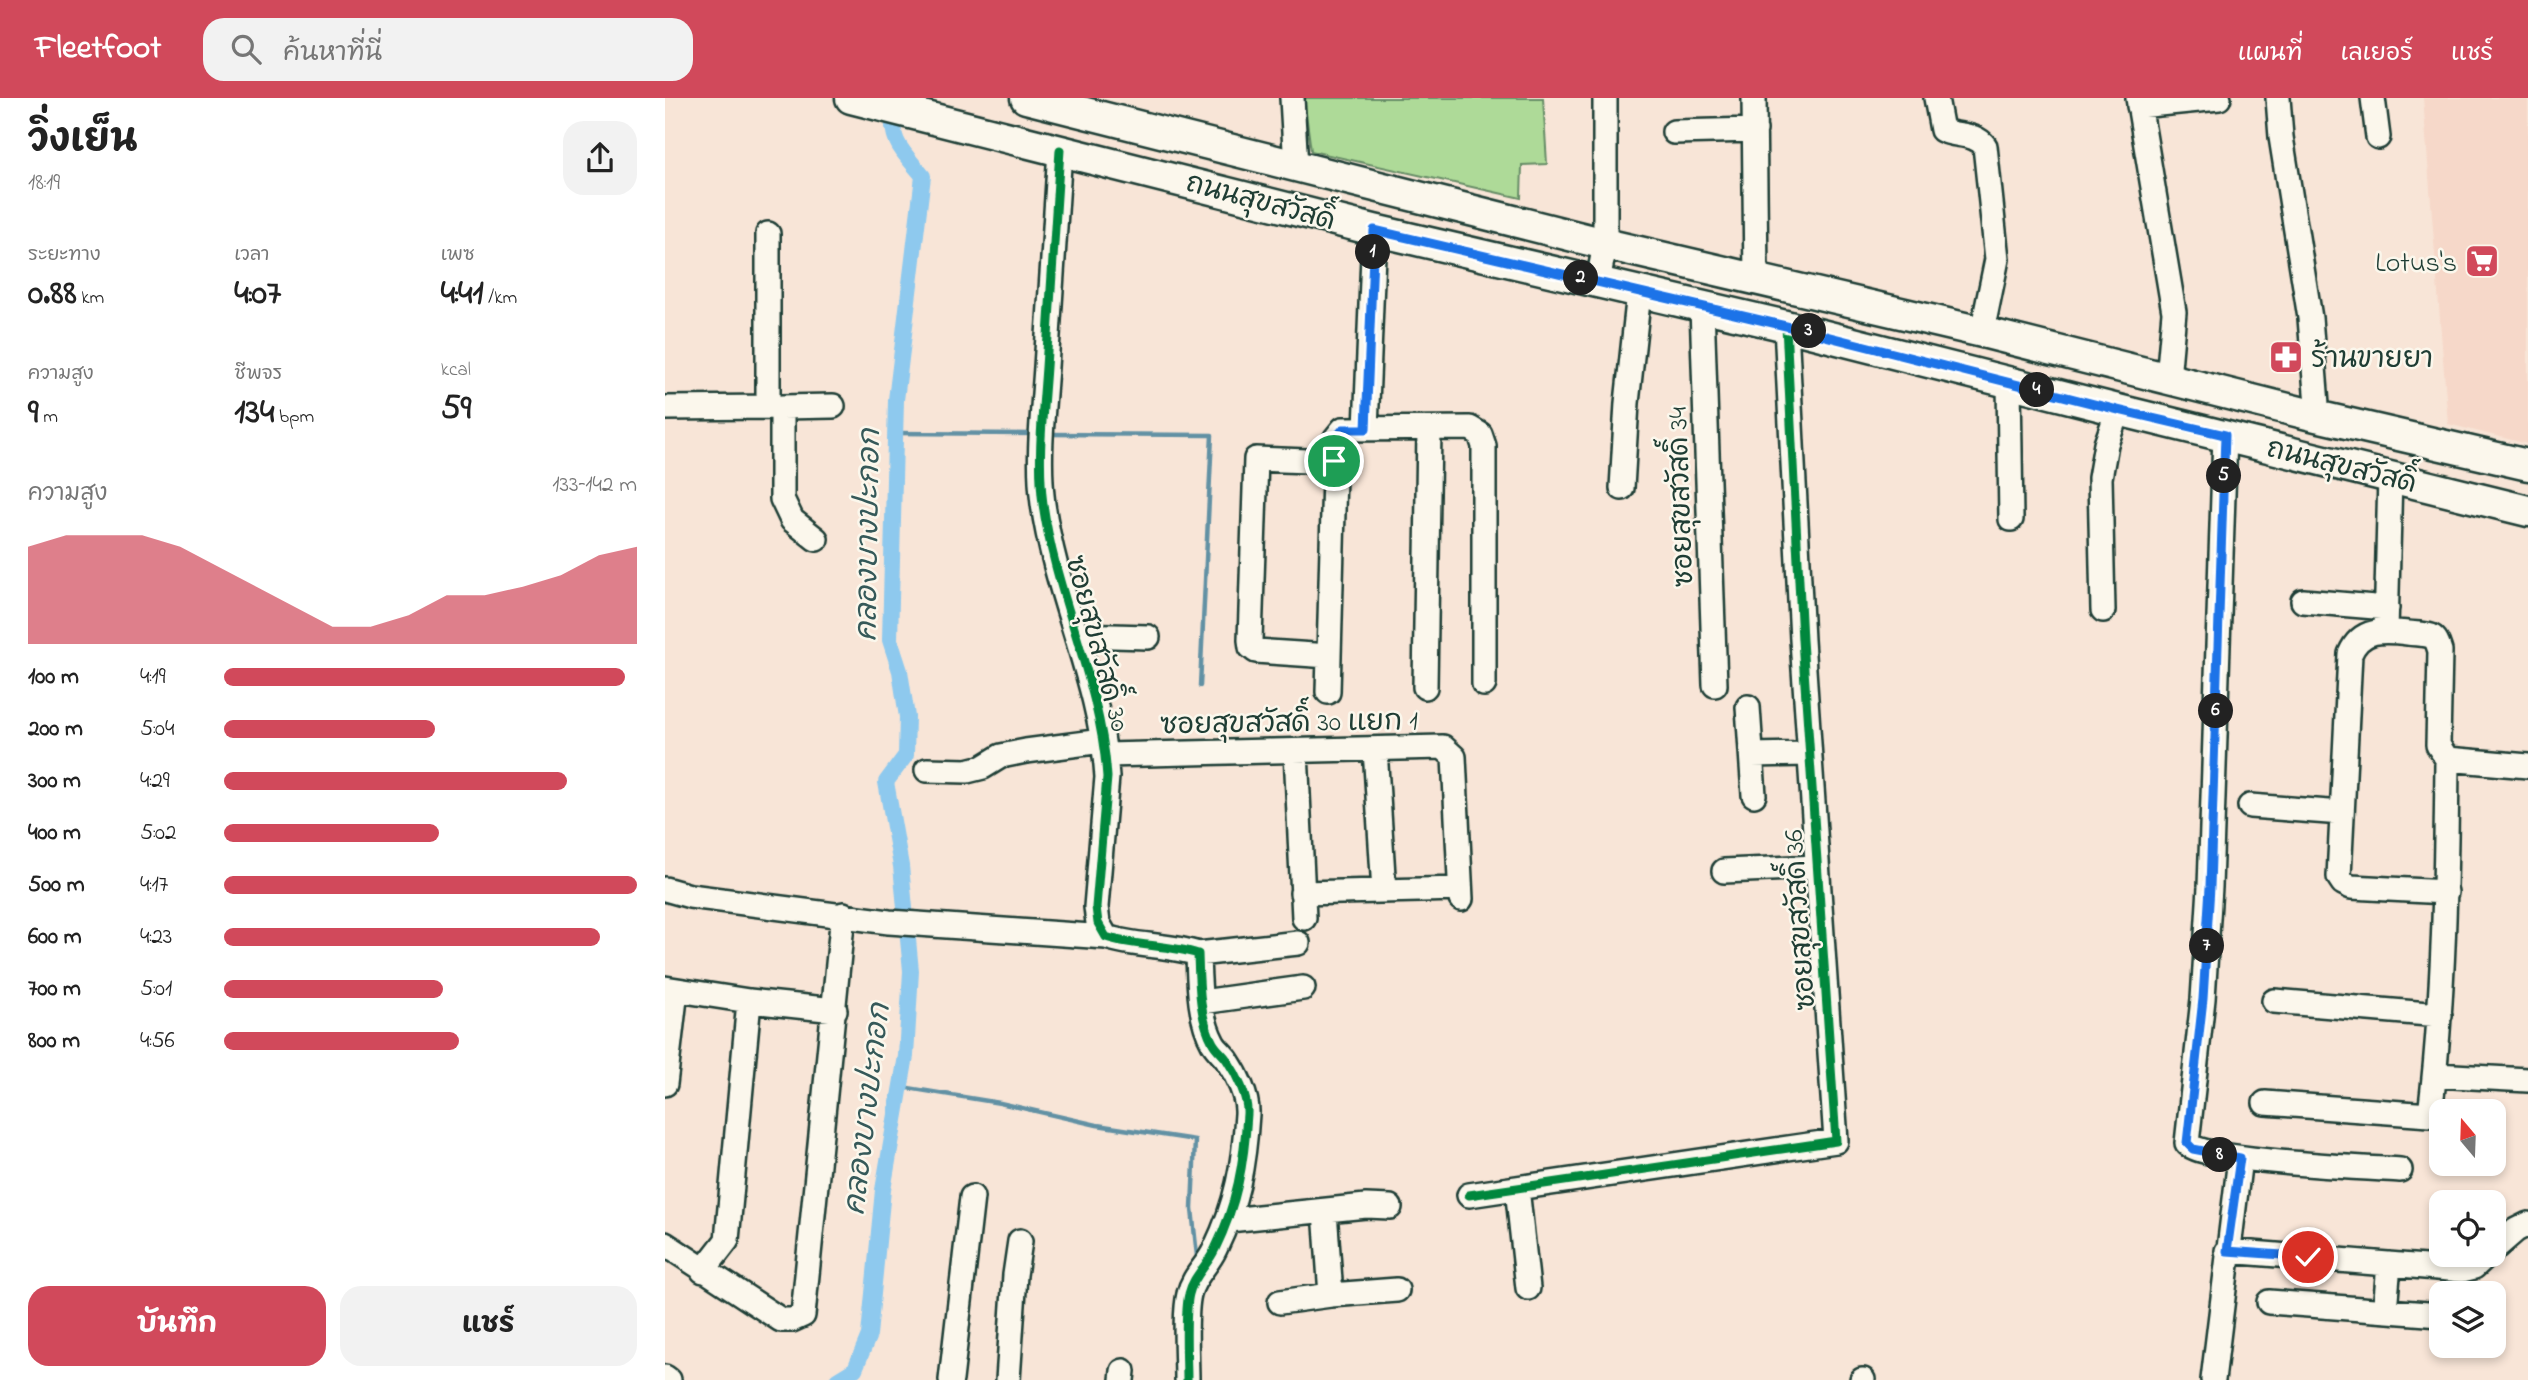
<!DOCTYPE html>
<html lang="th">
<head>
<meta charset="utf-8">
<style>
	:root { --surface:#fff; --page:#f2f2f2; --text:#222; --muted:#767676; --accent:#d1495b }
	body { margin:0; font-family:"Indie Flower","Playpen Sans Thai",sans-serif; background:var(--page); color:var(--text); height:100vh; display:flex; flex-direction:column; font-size:26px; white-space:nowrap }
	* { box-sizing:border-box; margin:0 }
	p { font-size:23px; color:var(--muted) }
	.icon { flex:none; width:38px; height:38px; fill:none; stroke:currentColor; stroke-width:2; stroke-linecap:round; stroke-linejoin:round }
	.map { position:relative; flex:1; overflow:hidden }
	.panel { display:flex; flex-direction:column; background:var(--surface); width:665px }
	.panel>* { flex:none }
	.needle { width:46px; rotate:341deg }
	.buttons { position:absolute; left:1764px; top:1001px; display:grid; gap:14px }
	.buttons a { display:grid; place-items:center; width:77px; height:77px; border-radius:14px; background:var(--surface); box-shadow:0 4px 10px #0003; font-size:35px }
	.pin { position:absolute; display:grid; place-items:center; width:60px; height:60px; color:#fff; margin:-30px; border:4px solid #fff; border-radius:50%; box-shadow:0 2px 7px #0007 }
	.km { position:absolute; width:35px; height:35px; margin:-18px; border-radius:50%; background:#222; color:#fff; font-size:19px; line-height:35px; text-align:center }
	.round { display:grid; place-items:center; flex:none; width:74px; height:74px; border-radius:21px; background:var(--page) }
	.headline { display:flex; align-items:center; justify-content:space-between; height:119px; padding:0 28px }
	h1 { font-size:38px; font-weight:700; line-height:52px }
	.stats { display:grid; grid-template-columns:repeat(3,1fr); gap:10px; height:119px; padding:7px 28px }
	.stats div { display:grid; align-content:center }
	.stats b { font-size:35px; font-weight:700 }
	.stats small { font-size:19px; font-weight:400 }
	.stats p { font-size:19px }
	.chart { height:196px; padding:14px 28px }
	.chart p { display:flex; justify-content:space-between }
	.chart svg { width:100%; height:126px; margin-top:7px; fill:var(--accent); opacity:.7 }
	.primary-button { display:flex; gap:14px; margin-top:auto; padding:14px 28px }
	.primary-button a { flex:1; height:80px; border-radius:21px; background:var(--accent); color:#fff; font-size:28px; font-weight:700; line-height:80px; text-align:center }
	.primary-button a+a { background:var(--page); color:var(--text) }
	ul { padding:0 28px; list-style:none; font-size:23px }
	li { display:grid; grid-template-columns:112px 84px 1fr; align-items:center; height:52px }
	li i { height:18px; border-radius:9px; background:var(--accent) }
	header { display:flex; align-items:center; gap:42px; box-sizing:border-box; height:98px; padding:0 35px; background:var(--accent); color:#fff }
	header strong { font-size:33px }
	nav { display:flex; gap:38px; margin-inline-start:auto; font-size:24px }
	.search { width:490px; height:63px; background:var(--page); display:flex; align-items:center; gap:18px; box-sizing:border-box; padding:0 24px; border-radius:21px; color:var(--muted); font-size:26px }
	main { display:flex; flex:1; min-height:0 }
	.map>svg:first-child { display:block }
	.built { fill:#f6d8c9 }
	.green { fill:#aeda98; stroke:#668c66; stroke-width:2 }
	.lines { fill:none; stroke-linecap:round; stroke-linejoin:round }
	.stream { stroke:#6291a4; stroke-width:4.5 }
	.canal { stroke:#8ec9ee; stroke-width:16 }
	.minor-casing { stroke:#1f3d34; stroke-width:28 }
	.major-casing { stroke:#1f3d34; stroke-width:35 }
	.minor { stroke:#fbf7ec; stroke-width:23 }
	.major { stroke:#fbf7ec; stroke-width:30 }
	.cycleway-casing { stroke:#fbf7ec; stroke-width:13 }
	.cycleway { stroke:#00873e; stroke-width:9 }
	.route-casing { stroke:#fff; stroke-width:14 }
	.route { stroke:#1a73e8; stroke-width:9 }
	.labels { text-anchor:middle; stroke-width:5; stroke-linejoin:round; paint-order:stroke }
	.street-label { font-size:28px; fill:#1f3d34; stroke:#fbf7ec }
	.poi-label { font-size:28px; fill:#1f3d34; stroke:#fbf7ec; text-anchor:end }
	.water-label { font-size:30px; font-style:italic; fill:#355959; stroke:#fbf7ec }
</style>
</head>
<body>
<header>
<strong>Fleetfoot</strong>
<div class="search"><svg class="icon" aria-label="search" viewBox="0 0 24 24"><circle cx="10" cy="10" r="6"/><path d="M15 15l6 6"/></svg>ค้นหาที่นี่</div>
<nav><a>แผนที่</a><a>เลเยอร์</a><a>แชร์</a></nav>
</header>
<main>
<section class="panel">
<div class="headline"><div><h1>วิ่งเย็น</h1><p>18:19</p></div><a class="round"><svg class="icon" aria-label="share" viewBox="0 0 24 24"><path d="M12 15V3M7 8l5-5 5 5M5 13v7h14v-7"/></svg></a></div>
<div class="stats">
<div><p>ระยะทาง</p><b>0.88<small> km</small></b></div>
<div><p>เวลา</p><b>4:07</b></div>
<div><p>เพซ</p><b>4:41<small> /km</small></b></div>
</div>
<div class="stats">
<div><p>ความสูง</p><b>9<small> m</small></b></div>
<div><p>ชีพจร</p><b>134<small> bpm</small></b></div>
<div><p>kcal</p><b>59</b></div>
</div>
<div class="chart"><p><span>ความสูง</span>133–142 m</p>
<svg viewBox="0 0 160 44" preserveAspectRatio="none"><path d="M0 44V10L10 6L20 6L30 6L40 10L50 17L60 24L70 31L80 38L90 38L100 34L110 27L120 27L130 24L140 20L150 13L160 10V44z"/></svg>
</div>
<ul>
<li><b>100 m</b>4:19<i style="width:97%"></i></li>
<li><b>200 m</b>5:04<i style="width:51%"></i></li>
<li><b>300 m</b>4:29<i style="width:83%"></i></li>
<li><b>400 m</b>5:02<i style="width:52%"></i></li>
<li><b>500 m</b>4:17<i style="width:100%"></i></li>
<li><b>600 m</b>4:23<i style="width:91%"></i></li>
<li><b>700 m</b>5:01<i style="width:53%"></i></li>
<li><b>800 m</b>4:56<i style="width:57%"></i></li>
</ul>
<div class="primary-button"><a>บันทึก</a><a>แชร์</a></div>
</section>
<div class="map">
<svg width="1863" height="1282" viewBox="0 0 1863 1282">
	<rect width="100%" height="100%" fill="#f8e5d7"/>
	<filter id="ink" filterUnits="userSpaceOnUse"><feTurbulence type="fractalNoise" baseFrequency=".0143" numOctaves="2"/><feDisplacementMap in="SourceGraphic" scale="14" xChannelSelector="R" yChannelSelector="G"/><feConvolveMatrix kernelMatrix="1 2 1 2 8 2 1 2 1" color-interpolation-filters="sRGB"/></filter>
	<g filter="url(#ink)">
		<path class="built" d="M 1758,0 L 1863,0 L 1863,346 L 1783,326 Z"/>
		<path class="green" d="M 639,0 L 878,0 L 882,66 L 857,67 L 856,100 L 646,53 Z"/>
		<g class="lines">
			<path class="stream" d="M 230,335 L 368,336
				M 383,336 L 547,337 L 535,588
				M 237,989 L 335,1005 L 432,1027 L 530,1042 L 527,1111 L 532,1158"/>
			<path class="canal" d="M 172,1282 L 190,1271 L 204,1237 L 218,1092 L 241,958 L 246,873 L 236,768 L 221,684 L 241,657 L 242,619 L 235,573 L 225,542 L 231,302 L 258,78 C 234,49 226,45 227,6"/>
			<g class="minor-casing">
				<path id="minor" d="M 627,0 L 631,69
					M 1089,0 L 1091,182
					M 1271,0 L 1277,32 C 1291,39 1309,34 1320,48 L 1332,161 L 1317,234
					M 1473,0 L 1509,214 L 1503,281
					M 1613,0 L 1616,39 L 1645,220 L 1653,319
					M 1708,0 L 1713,39
					M 1474,8 L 1554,0
					M 1009,34 L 1090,32
					M 395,52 C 390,124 386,197 381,269 C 378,314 372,361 378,406 C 391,499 436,585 442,679 L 431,809 L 433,825 L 441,839 C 471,849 503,846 533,856 C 534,885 534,920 548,945 C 552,952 558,956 562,962 C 572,977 583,999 582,1016 C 579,1066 572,1106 550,1151 C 543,1167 528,1178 524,1196 C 519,1216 522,1260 522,1282
					M 103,136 L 103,309
					M 933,184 L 940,146 L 940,0
					M 1037,209 L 1050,587
					M 1344,285 L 1346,421
					M 117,309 L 168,308
					M 0,310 L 117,309 L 117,401 L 127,422 L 151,441
					M 701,331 L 709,132
					M 1560,337 L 1545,789 L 1538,901 L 1522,1045 C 1533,1063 1704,1070 1735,1072
					M 957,390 L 962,305 L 974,194
					M 1638,503 L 1722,510
					M 1438,512 L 1435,380 L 1441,346 L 1453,312
					M 1721,533 L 1725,378
					M 412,537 L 483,539
					M 664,558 L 591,553 L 586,549 L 585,542 L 591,361 L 669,364
					M 760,589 L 764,332
					M 663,594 L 670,341 L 678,331 L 805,330 L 815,336 L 819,348 L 819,586
					M 1083,609 L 1089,697
					M 710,651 L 719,793
					M 631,654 L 639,820
					M 441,657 L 778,649 L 789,659 L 796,801
					M 1087,657 L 1144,656
					M 1782,661 L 1863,668
					M 262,672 L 302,673 L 318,669 L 336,658 L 361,653 L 437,643
					M 1585,708 L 1677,715
					M 1059,773 L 1152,769
					M 0,791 L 25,798 L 224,824 L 441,839
					M 637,795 L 795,791
					M 533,856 L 633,845
					M 0,890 L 84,903 L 170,912
					M 1609,903 L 1775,917
					M 537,904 L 638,890
					M 1770,977 L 1863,982
					M 0,986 L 11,892
					M 1600,1005 L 1765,1017 C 1779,899 1781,780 1782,661 L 1773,647 L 1775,553 C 1773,547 1772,541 1766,538 C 1760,536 1750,536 1743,535 C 1718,532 1696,530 1685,556 L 1674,779 L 1678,785 L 1686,789 L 1781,794
					M 852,1090 L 863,1190
					M 804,1097 L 1171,1043 L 1137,542 L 1121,228
					M 564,1122 L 701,1108 L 725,1109
					M 0,1146 L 116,1222 L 127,1222 L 138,1217 L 178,816
					M 1829,1151 L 1851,1132 L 1863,1126
					M 1562,1153 L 1797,1172 L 1809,1169 L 1822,1157
					M 38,1173 L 62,1142 L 84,903
					M 666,1197 L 732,1192
					M 615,1204 L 666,1197 L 660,1113
					M 1604,1204 L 1776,1217
					M 1720,1212 L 1724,1166
					M 0,1279 L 4,1282
					M 286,1282 L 307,1099
					M 343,1282 L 350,1177 L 355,1143
					M 457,1282 L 458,1273
					M 1197,1282 L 1198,1282
					M 1548,1282 L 1575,1060"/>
			</g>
			<g class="major-casing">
				<path id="major" d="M 186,0 L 709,132 L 1121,228 L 1453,312 L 1863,413
					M 361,0 L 940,146 L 1317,234 L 1651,318 L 1863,367"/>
			</g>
			<use href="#minor" class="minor"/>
			<use href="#major" class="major"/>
			<g class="cycleway-casing">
				<path id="cycleway" d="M 395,52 C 390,124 386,197 381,269 C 378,314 372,361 378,406 C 391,499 436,585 442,679 L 431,809 L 433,825 L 441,839 C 471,849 503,846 533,856 C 534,885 534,920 548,945 C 552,952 558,956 562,962 C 572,977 583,999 582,1016 C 579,1066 572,1106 550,1151 C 543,1167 528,1178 524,1196 C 519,1216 522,1260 522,1282
					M 804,1097 L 1171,1043 L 1137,542 L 1121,228"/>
			</g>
			<use href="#cycleway" class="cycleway"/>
		</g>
	</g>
	<g class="lines" filter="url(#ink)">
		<g class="route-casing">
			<path id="route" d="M 669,363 L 670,341 L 678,331 L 701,331 L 709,132 L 1121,228 L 1453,312 L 1560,337 L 1545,789 L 1538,901 L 1522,1045 L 1528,1051 L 1575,1060 L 1562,1153 L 1643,1159"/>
		</g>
		<use href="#route" class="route"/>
	</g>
	<defs>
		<g id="supermarket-square" transform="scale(1.75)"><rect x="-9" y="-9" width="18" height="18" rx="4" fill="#d1495b" stroke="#fbf7ec"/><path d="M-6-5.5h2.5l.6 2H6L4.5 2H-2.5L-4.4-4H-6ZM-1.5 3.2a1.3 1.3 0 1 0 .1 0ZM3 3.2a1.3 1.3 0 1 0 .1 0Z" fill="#fff"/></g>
		<g id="pharmacy-square" transform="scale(1.75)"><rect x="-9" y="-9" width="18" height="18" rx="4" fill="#d1495b" stroke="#fbf7ec"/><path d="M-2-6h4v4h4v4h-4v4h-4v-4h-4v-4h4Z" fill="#fff"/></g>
	</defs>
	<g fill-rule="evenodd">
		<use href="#supermarket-square" x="1817" y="163"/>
		<use href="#pharmacy-square" x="1621" y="259"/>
	</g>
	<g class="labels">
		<g class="street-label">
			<text transform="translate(596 102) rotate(15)" y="10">ถนนสุขสวัสดิ์</text>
			<text transform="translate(1677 366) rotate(14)" y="10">ถนนสุขสวัสดิ์</text>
			<text transform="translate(1014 399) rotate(-92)" y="10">ซอยสุขสวัสดิ์ 34</text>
			<text transform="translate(434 545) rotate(75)" y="10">ซอยสุขสวัสดิ์ 30</text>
			<text transform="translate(624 623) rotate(-1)" y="10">ซอยสุขสวัสดิ์ 30 แยก 1</text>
			<text transform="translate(1133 822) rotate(-94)" y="10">ซอยสุขสวัสดิ์ 36</text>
		</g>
		<g class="poi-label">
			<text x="1792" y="173">Lotus's</text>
			<text x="1646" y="269" text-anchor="start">ร้านขายยา</text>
		</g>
		<g class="water-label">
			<text transform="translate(202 437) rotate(-89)" y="10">คลองบางปะกอก</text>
			<text transform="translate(201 1011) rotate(-83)" y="10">คลองบางปะกอก</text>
		</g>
	</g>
</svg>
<div class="buttons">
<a><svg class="needle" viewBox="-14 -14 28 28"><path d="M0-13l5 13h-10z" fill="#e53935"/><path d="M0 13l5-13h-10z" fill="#767676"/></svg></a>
<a><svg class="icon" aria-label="locate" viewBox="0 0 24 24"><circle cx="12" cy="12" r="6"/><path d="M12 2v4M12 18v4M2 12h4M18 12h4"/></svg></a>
<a><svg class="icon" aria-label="layers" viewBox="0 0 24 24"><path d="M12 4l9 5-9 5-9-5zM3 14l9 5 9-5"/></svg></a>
</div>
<div class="pin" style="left:669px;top:363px;background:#1e9e55"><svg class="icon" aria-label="arrive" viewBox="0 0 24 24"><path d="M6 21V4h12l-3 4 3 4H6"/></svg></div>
<div class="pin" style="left:1643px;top:1159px;background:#d93025"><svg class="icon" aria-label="check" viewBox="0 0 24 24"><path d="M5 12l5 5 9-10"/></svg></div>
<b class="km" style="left:708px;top:154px">1</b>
<b class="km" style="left:916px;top:180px">2</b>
<b class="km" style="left:1144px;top:233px">3</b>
<b class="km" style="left:1372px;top:292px">4</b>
<b class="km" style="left:1559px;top:378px">5</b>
<b class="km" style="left:1551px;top:613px">6</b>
<b class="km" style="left:1542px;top:848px">7</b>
<b class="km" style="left:1555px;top:1057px">8</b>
</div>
</main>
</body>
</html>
